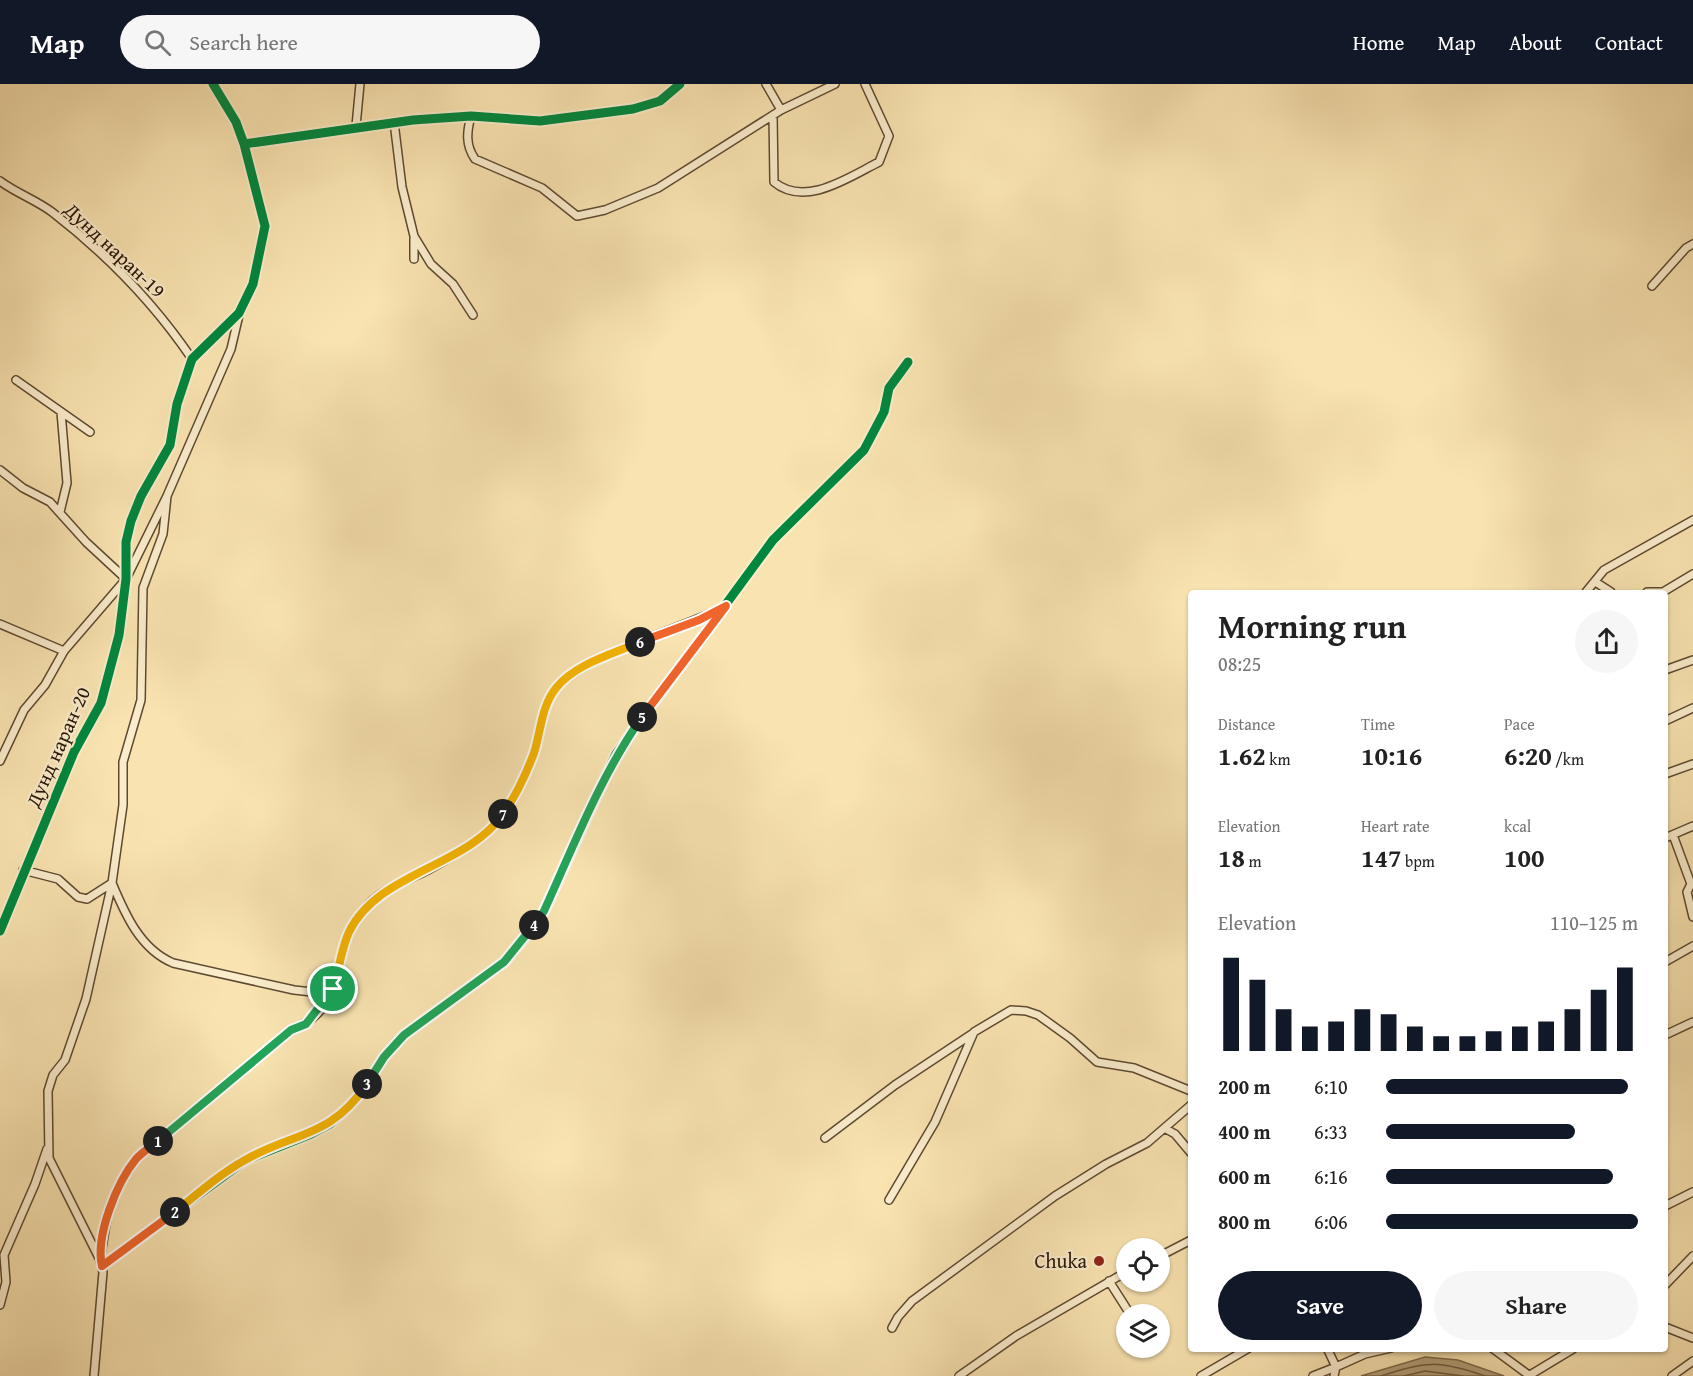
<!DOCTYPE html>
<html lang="en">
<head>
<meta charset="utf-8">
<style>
	:root { --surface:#fff; --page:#f6f6f6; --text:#222; --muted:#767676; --accent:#111827 }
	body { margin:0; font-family:"Gentium Book Plus",serif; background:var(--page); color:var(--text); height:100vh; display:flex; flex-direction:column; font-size:22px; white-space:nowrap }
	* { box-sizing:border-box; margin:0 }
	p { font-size:20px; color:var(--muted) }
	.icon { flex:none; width:33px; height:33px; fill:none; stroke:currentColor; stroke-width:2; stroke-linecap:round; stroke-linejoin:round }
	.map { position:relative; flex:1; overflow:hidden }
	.side { position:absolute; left:1188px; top:506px; width:480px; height:762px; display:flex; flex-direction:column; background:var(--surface); border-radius:6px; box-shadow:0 2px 4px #0004 }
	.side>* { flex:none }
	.controls { position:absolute; left:1116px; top:1154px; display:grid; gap:12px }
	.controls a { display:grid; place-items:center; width:54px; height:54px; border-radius:50%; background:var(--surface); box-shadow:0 2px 4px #0004; font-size:30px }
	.pin { position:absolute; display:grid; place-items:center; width:51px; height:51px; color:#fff; margin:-26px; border:3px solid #fff; border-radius:50%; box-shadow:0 2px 6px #0007 }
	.km { position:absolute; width:30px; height:30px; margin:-15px; border-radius:50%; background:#222; color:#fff; font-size:16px; line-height:30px; text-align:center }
	.round { display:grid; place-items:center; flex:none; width:63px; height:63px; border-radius:32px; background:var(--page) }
	.summary { display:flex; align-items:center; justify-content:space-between; height:102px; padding:0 30px }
	h1 { font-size:33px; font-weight:700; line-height:45px }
	.metrics { display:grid; grid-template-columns:repeat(3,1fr); gap:9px; height:102px; padding:6px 30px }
	.metrics div { display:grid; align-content:center }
	.metrics b { font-size:26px; font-weight:700 }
	.metrics small { font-size:16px; font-weight:400 }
	.metrics p { font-size:16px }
	.chart { height:168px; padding:12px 30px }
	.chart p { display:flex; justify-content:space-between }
	.chart svg { width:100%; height:108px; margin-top:6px; stroke:var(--accent); stroke-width:6 }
	.primary-button { display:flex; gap:12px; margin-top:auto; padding:12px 30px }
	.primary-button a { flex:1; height:69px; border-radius:36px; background:var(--accent); color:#fff; font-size:24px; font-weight:700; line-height:69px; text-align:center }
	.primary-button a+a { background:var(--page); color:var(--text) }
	ul { padding:0 30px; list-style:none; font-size:20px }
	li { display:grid; grid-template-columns:96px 72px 1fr; align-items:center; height:45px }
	li i { height:15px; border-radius:8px; background:var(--accent) }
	header { display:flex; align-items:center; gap:36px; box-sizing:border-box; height:84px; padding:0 30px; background:var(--accent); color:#fff }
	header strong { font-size:28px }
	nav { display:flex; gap:33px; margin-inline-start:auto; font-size:21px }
	.search { width:420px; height:54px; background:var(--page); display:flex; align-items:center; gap:15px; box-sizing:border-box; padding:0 21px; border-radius:33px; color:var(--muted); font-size:22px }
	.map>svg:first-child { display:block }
	.water { fill:#b29e77; stroke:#7b684a; stroke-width:1.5 }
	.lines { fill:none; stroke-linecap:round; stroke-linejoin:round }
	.shore { stroke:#6e5a3e; stroke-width:1.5 }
	.minor-casing { stroke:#5d4a31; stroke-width:10 }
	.minor { stroke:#fbedcc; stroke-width:7 }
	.cycleway-casing { stroke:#fbedcc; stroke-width:13 }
	.cycleway { stroke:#00873e; stroke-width:9 }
	.split-1-casing { stroke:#fff; stroke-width:12 }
	.split-2-casing { stroke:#fff; stroke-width:12 }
	.split-3-casing { stroke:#fff; stroke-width:12 }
	.split-4-casing { stroke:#fff; stroke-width:12 }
	.split-5-casing { stroke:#fff; stroke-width:12 }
	.split-6-casing { stroke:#fff; stroke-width:12 }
	.split-7-casing { stroke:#fff; stroke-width:12 }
	.split-8-casing { stroke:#fff; stroke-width:12 }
	.split-1 { stroke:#22a559; stroke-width:8 }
	.split-2 { stroke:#f0652b; stroke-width:8 }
	.split-3 { stroke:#f5b400; stroke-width:8 }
	.split-4 { stroke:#22a559; stroke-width:8 }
	.split-5 { stroke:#22a559; stroke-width:8 }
	.split-6 { stroke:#f0652b; stroke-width:8 }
	.split-7 { stroke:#f5b400; stroke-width:8 }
	.split-8 { stroke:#f5b400; stroke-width:8 }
	.poi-dot { fill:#8f2418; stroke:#fbedcc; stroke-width:2 }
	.labels { text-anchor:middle; stroke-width:4.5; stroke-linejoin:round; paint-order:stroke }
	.street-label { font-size:20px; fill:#291606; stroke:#fbedcc }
	.poi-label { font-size:20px; fill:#291606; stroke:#fbedcc; text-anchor:end }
</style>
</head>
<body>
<header>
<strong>Map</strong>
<div class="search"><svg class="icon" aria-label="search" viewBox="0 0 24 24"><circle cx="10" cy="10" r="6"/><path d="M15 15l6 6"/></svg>Search here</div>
<nav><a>Home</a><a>Map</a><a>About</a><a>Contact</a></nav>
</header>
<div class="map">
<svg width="1693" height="1292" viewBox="0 0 1693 1292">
	<rect width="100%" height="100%" fill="#f9e4b1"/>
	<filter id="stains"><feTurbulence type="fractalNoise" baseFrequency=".00333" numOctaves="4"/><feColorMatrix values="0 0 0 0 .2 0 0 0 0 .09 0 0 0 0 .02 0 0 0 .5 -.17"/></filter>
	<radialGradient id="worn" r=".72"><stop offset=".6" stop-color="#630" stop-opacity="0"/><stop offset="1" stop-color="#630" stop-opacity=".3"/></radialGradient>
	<path class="water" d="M 1425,1273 L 1458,1276 L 1504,1292 L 1361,1292 Z"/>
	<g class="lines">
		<path class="shore" d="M 1381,1292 C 1427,1277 1438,1276 1485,1292
			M 1404,1292 L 1425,1287 L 1463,1292"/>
		<g class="minor-casing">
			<path id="minor" d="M 766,0 L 781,26 L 835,0
				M 773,31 L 774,98 C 805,124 849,93 879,78 L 889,52 L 865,0
				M 471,32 C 467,47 465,61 475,75 L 542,104 L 577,132 L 605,126 L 658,104 L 781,26
				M 394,38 L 402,103 L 414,152 L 431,180 L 453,200 L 473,231
				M 356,42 L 360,0
				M 244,60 L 413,36 L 471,32 L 540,37 L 633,25 L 660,17 L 680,0
				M 0,97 C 16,109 36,116 52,128 C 105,169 154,219 192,275
				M 414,154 L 414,175
				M 1652,202 L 1686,164 L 1693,160
				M 16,296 L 90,348
				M 0,386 L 23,404 L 50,418 L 86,458 L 126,495
				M 60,428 L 67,399 L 61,328
				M 1597,499 L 1611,508
				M 1586,508 L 1604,486 L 1693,436
				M 1647,508 L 1663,508 L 1693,490
				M 0,540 L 64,567
				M 1665,586 L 1693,576
				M 1665,637 L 1693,624
				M 0,677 L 24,626 L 45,601 L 64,567 L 126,495 L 167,412 L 231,265 L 239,231
				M 1665,690 L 1693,680
				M 1673,751 L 1691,800 L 1687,808 L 1693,833
				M 1665,754 L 1693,742
				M 23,786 L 58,795 L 78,813 L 87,815 L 112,799 C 125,830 140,865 173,879 L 294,906 L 321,909 L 333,905
				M 0,847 L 74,668 L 101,619 L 119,551 L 126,495 L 126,458 L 131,437 L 141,412 L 170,361 L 177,320 L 192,275 L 239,229 L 253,200 L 265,142 L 244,60 L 236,38 L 213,0
				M 1665,878 L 1693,862
				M 1665,951 L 1693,938
				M 1166,1045 L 1175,1050 L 1191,1069
				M 825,1054 L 895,1001 L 972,950
				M 889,1116 L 935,1038 L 974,948 L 1011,926 L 1026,927 L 1038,931 L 1070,954 L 1097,978 L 1134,984 L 1191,1007
				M 1665,1122 L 1693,1108
				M 1160,1172 L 1191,1156
				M 100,1176 L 107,1134 L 118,1103 L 136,1075 L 291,946 C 340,928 333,888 348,850 C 351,842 358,834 363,827 C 378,806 406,797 428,786 C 448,775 484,754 499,736 C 515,718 526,690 534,668 C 541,646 541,621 556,604 C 585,570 681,546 724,523
				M 102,1182 L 246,1076 L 311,1050 L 330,1040 L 358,1013 L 384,973 L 404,951 L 504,878 L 525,854 L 544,827 L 616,670 L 773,456 L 864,366 L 884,328 L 889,304 L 908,278
				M 1109,1197 L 1130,1230
				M 1665,1201 L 1693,1172
				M 0,1221 L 6,1198 L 4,1171 L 35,1100 L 47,1065
				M 1665,1243 L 1693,1254
				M 892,1244 L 898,1233 L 912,1217 L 1055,1112 L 1106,1080 L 1147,1059 L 1191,1021
				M 1327,1264 L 1336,1283 L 1365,1270 L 1391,1264
				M 1492,1264 L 1530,1292
				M 1530,1291 L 1573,1265
				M 94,1292 L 103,1188 L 100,1176 L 49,1074 L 48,1007 L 53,991 L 65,976 L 86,915 L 112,799 L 123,721 L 123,678 L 141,616 L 143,504 L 163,450 L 167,412
				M 959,1292 L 1016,1252 L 1126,1188
				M 1201,1292 L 1249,1264
				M 1313,1292 L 1336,1283 L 1334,1292
				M 1672,1292 L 1693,1277"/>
		</g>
		<use href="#minor" class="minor"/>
		<g class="cycleway-casing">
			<path id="cycleway" d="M 244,60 L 413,36 L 471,32 L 540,37 L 633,25 L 660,17 L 680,0
				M 0,847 L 74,668 L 101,619 L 119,551 L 126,495 L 126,458 L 131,437 L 141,412 L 170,361 L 177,320 L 192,275 L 239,229 L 253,200 L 265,142 L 244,60 L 236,38 L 213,0
				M 102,1182 L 246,1076 L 311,1050 L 330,1040 L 358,1013 L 384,973 L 404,951 L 504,878 L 525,854 L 544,827 L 616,670 L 773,456 L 864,366 L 884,328 L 889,304 L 908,278"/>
		</g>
		<use href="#cycleway" class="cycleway"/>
	</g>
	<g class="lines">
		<g class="split-1-casing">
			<path id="split-1" d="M 158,1057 L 291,946 L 306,940 L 333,905"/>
		</g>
		<g class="split-2-casing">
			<path id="split-2" d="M 158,1057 C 151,1063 142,1068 136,1075 C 117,1098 95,1152 102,1182 L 175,1128"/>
		</g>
		<g class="split-3-casing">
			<path id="split-3" d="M 175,1128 C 197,1110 220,1090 245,1076 C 294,1048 331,1054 367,1000"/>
		</g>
		<g class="split-4-casing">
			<path id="split-4" d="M 367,1000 L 384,973 L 404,951 L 504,878 L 534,841"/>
		</g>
		<g class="split-5-casing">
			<path id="split-5" d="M 534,841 L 544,827 C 574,761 600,693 642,633"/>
		</g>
		<g class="split-6-casing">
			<path id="split-6" d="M 640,558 L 699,536 L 726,522 L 642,633"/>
		</g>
		<g class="split-7-casing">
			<path id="split-7" d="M 503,730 C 516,712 526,690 534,669 C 541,647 541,623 556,604 C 575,580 613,570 640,558"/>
		</g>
		<g class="split-8-casing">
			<path id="split-8" d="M 333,905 C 339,887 341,865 349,848 C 378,788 467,783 503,730"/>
		</g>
		<use href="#split-1" class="split-1"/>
		<use href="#split-2" class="split-2"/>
		<use href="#split-3" class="split-3"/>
		<use href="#split-4" class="split-4"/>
		<use href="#split-5" class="split-5"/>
		<use href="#split-6" class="split-6"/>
		<use href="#split-7" class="split-7"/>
		<use href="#split-8" class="split-8"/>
	</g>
	<circle class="poi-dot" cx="1099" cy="1177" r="6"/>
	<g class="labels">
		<g class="street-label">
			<text transform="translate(115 166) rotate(43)" y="7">Дунд наран-19</text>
			<text transform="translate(58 663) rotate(-66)" y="7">Дунд наран-20</text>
		</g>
		<g class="poi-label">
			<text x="1087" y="1184">Chuka</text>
		</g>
	</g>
	<rect width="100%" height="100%" filter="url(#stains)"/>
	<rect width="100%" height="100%" fill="url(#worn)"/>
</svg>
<div class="controls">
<a><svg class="icon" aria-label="locate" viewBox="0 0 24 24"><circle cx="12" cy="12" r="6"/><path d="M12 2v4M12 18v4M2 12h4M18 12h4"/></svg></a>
<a><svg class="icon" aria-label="layers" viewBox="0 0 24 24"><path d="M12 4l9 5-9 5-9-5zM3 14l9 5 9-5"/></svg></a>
</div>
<div class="pin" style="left:333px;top:905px;background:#1e9e55"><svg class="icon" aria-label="arrive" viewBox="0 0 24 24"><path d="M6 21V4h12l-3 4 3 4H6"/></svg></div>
<b class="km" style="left:158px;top:1057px">1</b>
<b class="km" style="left:175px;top:1128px">2</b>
<b class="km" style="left:367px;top:1000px">3</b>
<b class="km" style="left:534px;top:841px">4</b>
<b class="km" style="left:642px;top:633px">5</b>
<b class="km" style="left:640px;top:558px">6</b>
<b class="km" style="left:503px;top:730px">7</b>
<section class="side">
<div class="summary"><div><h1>Morning run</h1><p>08:25</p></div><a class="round"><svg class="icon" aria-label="share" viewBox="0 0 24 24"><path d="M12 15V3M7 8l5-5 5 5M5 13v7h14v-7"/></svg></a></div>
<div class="metrics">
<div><p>Distance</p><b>1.62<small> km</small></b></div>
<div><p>Time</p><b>10:16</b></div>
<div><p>Pace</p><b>6:20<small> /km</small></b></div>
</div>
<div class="metrics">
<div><p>Elevation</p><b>18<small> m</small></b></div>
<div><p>Heart rate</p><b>147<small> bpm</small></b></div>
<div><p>kcal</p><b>100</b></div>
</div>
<div class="chart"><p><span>Elevation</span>110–125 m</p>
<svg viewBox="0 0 160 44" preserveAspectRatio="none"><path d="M5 44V6M15 44V15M25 44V27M35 44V34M45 44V32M55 44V27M65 44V29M75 44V34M85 44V38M95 44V38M105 44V36M115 44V34M125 44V32M135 44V27M145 44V19M155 44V10"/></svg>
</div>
<ul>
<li><b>200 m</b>6:10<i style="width:96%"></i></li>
<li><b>400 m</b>6:33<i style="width:75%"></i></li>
<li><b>600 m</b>6:16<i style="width:90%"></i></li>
<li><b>800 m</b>6:06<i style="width:100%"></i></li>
</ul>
<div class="primary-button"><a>Save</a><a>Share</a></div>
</section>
</div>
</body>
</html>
